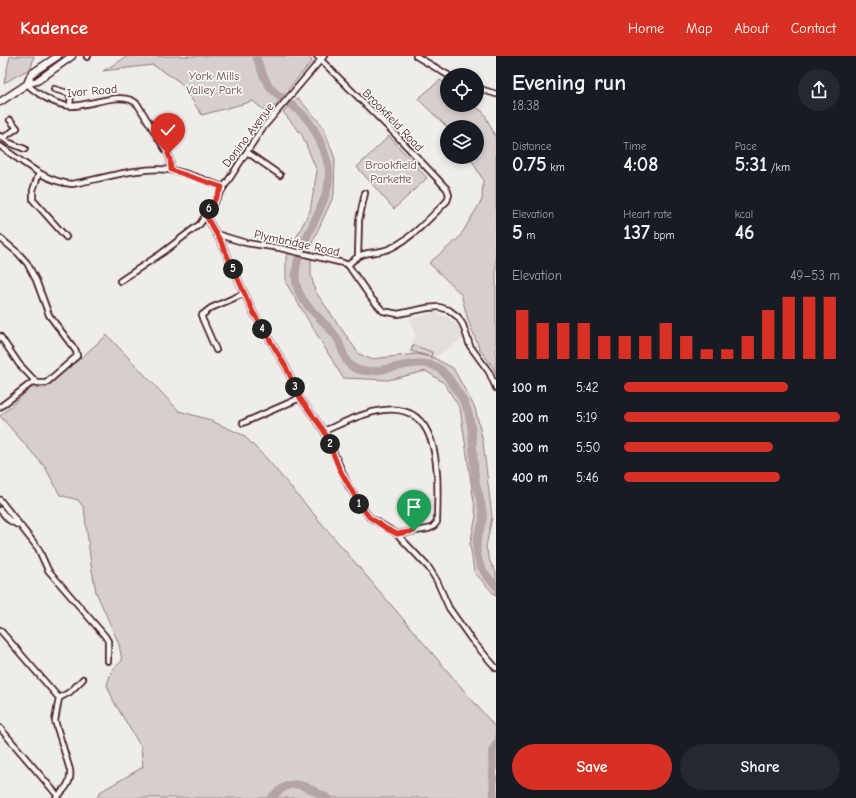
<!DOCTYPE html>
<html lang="en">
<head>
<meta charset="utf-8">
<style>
	:root { --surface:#171b24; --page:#242831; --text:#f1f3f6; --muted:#9ea1a6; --accent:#d93025 }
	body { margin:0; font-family:"Comic Neue",sans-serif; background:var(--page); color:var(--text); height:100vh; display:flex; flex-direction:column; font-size:15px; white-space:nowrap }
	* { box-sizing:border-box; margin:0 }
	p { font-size:13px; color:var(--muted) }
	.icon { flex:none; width:22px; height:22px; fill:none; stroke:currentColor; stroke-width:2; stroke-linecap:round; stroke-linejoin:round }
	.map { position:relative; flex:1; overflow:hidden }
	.panel { display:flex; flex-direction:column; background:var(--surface); width:360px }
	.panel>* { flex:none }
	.fabs { position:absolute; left:440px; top:12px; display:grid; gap:8px }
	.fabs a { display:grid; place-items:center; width:44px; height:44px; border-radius:50%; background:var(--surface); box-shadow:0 2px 6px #0003; font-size:20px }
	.pin { position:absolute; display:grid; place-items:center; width:34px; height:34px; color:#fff; margin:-41px -17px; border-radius:50% 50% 50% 0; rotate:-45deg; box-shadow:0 0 4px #0007 }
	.pin .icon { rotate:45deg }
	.km { position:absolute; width:20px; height:20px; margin:-10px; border-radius:50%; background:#222; color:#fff; font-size:11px; line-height:20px; text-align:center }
	.round { display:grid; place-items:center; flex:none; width:42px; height:42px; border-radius:21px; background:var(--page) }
	.summary { display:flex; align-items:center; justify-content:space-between; height:68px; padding:0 16px }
	h1 { font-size:22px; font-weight:600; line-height:30px }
	.metrics { display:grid; grid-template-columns:repeat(3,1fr); gap:6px; height:68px; padding:4px 16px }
	.metrics div { display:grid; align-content:center }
	.metrics b { font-size:20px; font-weight:600 }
	.metrics small { font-size:11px; font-weight:400 }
	.metrics p { font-size:11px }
	.chart { height:112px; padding:8px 16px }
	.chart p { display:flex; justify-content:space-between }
	.chart svg { width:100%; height:72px; margin-top:4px; stroke:var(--accent); stroke-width:6 }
	.primary-button { display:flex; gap:8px; margin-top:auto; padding:8px 16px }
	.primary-button a { flex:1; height:46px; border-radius:24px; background:var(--accent); color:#fff; font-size:16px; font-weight:600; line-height:46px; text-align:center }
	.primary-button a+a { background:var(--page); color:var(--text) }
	ul { padding:0 16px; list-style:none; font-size:13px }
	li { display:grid; grid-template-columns:64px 48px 1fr; align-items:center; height:30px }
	li i { height:10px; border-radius:5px; background:var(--accent) }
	header { display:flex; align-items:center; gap:24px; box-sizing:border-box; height:56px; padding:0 20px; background:var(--accent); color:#fff }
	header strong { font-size:19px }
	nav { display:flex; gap:22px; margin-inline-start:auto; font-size:14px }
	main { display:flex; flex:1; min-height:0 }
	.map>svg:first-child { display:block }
	.built { fill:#e3dedc }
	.green { fill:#d7cfce; stroke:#90777c }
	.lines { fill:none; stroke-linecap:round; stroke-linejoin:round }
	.river { stroke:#b4a4a5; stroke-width:8 }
	.minor-casing { stroke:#4a1f2b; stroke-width:8 }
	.major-casing { stroke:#4a1f2b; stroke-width:9 }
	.minor { stroke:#f6f6f2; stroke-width:4.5 }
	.major { stroke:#f6f6f2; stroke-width:6 }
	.route-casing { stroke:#fff; stroke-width:8 }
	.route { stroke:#d93025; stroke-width:5 }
	.labels { text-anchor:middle; stroke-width:3.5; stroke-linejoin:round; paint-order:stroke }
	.park-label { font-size:12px; fill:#6d4b54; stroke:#f6f6f2 }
	.street-label { font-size:12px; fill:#4a1f2b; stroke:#f6f6f2 }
</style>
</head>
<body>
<header>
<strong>Kadence</strong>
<nav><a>Home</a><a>Map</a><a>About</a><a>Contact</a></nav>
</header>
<main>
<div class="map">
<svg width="496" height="742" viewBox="0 0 496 742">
	<rect width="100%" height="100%" fill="#efedea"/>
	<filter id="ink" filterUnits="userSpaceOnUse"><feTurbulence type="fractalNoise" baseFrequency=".025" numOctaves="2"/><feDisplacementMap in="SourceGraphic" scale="8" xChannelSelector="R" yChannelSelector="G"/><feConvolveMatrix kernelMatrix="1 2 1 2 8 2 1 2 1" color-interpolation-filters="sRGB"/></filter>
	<g filter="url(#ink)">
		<path class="built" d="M 435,256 L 450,263 L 457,269 L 461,276 L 462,283 L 434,302 L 417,298 L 408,298 L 415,280 L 410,263 Z"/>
		<path class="green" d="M 10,0 L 34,0 L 31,12 L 4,27 Z
			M 128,0 L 308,0 L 312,5 L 268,58 L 253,45 L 202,59 L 180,26 L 153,9 L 103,15 Z
			M 440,24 L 447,29 L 447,49 L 474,49 L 484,57 L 496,82 L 496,319 L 493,311 L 480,294 L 468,264 L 461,238 L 429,207 L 459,182 L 482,144 L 483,124 L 470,101 L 477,101 L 477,71 L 447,71 L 418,43 Z
			M 298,42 L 323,70 L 335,103 L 334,139 L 311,189 L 311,219 L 315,235 L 359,298 L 371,303 L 417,298 L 434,302 L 453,312 L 475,352 L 483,386 L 492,461 L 486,491 L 490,506 L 496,516 L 496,540 L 474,516 L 470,488 L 476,460 L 460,352 L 444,327 L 426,315 L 388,324 L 343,322 L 286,227 L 286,201 L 310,155 L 317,115 L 302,79 L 283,56 Z
			M 389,80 L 427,122 L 394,153 L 357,111 Z
			M 107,279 L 179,355 L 207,363 L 243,379 L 266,402 L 496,672 L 496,742 L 97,742 L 100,736 L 143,711 L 141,691 L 114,646 L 107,629 L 112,614 L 122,605 L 119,588 L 96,536 L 91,509 L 84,452 L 78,444 L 60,439 L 45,411 L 0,360 L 31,332 L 46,332 Z
			M 413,289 L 432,296 L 431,301 L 411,295 Z"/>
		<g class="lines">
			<path class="river" d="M 256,0 C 260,11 263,22 270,31 C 280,44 297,50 307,63 C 316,74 325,95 328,109 C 337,150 284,194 298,234 C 306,254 325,264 337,282 C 342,290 343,303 350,309 C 369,328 417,295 440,313 C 449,320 458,336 464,346 C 475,365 472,405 476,427 C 478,438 483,450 483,461 C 483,469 478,477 477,484 C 475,505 482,516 496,530
				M 271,742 C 293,718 303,730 328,742
				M 494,742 L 492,696 L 496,688"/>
			<g class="minor-casing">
				<path id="minor" d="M 317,0 L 396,79 L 447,133 L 449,139 L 447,145 C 431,161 413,181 393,191 C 374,201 367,190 348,209
					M 416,0 L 448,19
					M 87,1 L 88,0
					M 27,28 C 37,38 55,49 70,50 C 88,51 124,33 138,49 L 168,98 L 170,103 L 171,114
					M 477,32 L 496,38
					M 54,33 L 71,38 L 70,50
					M 0,80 L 10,87 L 25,93
					M 3,82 L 17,72 L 10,64
					M 0,90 C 22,105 45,126 72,128 C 103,123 138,110 170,114 C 187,116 206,125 223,131
					M 247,96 L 280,119
					M 39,117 L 33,134 L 33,144 L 66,181
					M 206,160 L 221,186 L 253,256 L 286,311 L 300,342 L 324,375 L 349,431 L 369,461 L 397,478 L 428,473 L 433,471 L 437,466 C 438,420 444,338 373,356 C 356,360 340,368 324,375
					M 216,178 L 246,187 L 280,192 L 343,207 L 348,209 L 371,242 L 383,255 L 398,258 L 427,252 L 439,251 L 449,254 L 458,261 L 463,269 L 470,290 L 489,316 L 496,332
					M 0,182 L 18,197 L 27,207 L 36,224 L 49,259 L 76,295 L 77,300 L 46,327 L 37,327 L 19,308 L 0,280
					M 358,200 L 359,164 L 365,137
					M 120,225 L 162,197 L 200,168 L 261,74 L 324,0
					M 216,294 L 202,262 L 202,259 L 211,252 L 243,238
					M 0,351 L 34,325
					M 243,367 L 300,342
					M 0,444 L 38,492 L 48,514 L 105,580 L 108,585 L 108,605
					M 0,454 L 9,464 L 18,469
					M 397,478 L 429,512 L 437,525 L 449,552 L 471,583 L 496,612
					M 0,574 L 59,642
					M 59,642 L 70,636 L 83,623
					M 0,672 L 58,740
					M 56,742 C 64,734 72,727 70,714 L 55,665 L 59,642"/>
			</g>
			<g class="major-casing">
				<path id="major" d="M 27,28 L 31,18 L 58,0
					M 0,46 L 27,28 L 37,25 L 72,0"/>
			</g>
			<use href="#minor" class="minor"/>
			<use href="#major" class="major"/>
		</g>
	</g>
	<g class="lines" filter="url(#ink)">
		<g class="route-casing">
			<path id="route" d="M 168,98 L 170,103 L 171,114 L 222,131 L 206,160 L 221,186 L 253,256 L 286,311 L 300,342 L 324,375 L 339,412 L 358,446 L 369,461 L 387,473 L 397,478 L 414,475"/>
		</g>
		<use href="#route" class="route"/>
	</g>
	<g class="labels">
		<g class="park-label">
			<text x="214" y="24">York Mills<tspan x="214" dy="14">Valley Park</tspan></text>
			<text x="391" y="113">Brookfield<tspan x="391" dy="14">Parkette</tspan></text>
		</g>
		<g class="street-label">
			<text transform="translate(92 35) rotate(-5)" y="4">Ivor Road</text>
			<text transform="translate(393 64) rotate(46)" y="4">Brookfield Road</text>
			<text transform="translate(248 79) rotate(-53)" y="4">Donino Avenue</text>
			<text transform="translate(297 187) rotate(12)" y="4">Plymbridge Road</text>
		</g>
	</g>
</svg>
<div class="fabs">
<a><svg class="icon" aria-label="locate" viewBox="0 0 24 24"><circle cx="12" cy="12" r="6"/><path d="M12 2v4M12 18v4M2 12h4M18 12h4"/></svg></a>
<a><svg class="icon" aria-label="layers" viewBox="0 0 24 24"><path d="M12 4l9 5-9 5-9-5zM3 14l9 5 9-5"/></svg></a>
</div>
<div class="pin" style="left:414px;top:475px;background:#1e9e55"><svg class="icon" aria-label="arrive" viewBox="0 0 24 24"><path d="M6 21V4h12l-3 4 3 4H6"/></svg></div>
<div class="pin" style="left:168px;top:98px;background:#d93025"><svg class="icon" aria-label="check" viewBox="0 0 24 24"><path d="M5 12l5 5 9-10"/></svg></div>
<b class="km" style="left:359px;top:448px">1</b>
<b class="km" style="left:330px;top:388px">2</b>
<b class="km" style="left:295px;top:331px">3</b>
<b class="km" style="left:262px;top:273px">4</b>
<b class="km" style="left:233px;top:213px">5</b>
<b class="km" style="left:209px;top:153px">6</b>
</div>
<section class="panel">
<div class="summary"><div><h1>Evening run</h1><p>18:38</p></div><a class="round"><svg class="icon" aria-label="share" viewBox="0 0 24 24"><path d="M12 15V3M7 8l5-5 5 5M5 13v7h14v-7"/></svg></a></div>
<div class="metrics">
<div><p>Distance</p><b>0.75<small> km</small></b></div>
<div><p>Time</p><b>4:08</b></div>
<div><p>Pace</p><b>5:31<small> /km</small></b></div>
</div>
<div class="metrics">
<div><p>Elevation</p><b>5<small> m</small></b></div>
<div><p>Heart rate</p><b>137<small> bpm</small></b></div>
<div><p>kcal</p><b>46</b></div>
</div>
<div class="chart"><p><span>Elevation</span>49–53 m</p>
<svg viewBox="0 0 160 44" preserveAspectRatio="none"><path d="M5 44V14M15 44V22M25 44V22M35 44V22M45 44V30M55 44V30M65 44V30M75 44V22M85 44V30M95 44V38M105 44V38M115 44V30M125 44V14M135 44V6M145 44V6M155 44V6"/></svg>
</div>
<ul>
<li><b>100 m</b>5:42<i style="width:76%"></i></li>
<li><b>200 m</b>5:19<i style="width:100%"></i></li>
<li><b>300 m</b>5:50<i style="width:69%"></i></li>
<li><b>400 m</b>5:46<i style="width:72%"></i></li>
</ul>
<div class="primary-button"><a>Save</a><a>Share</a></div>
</section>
</main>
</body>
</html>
